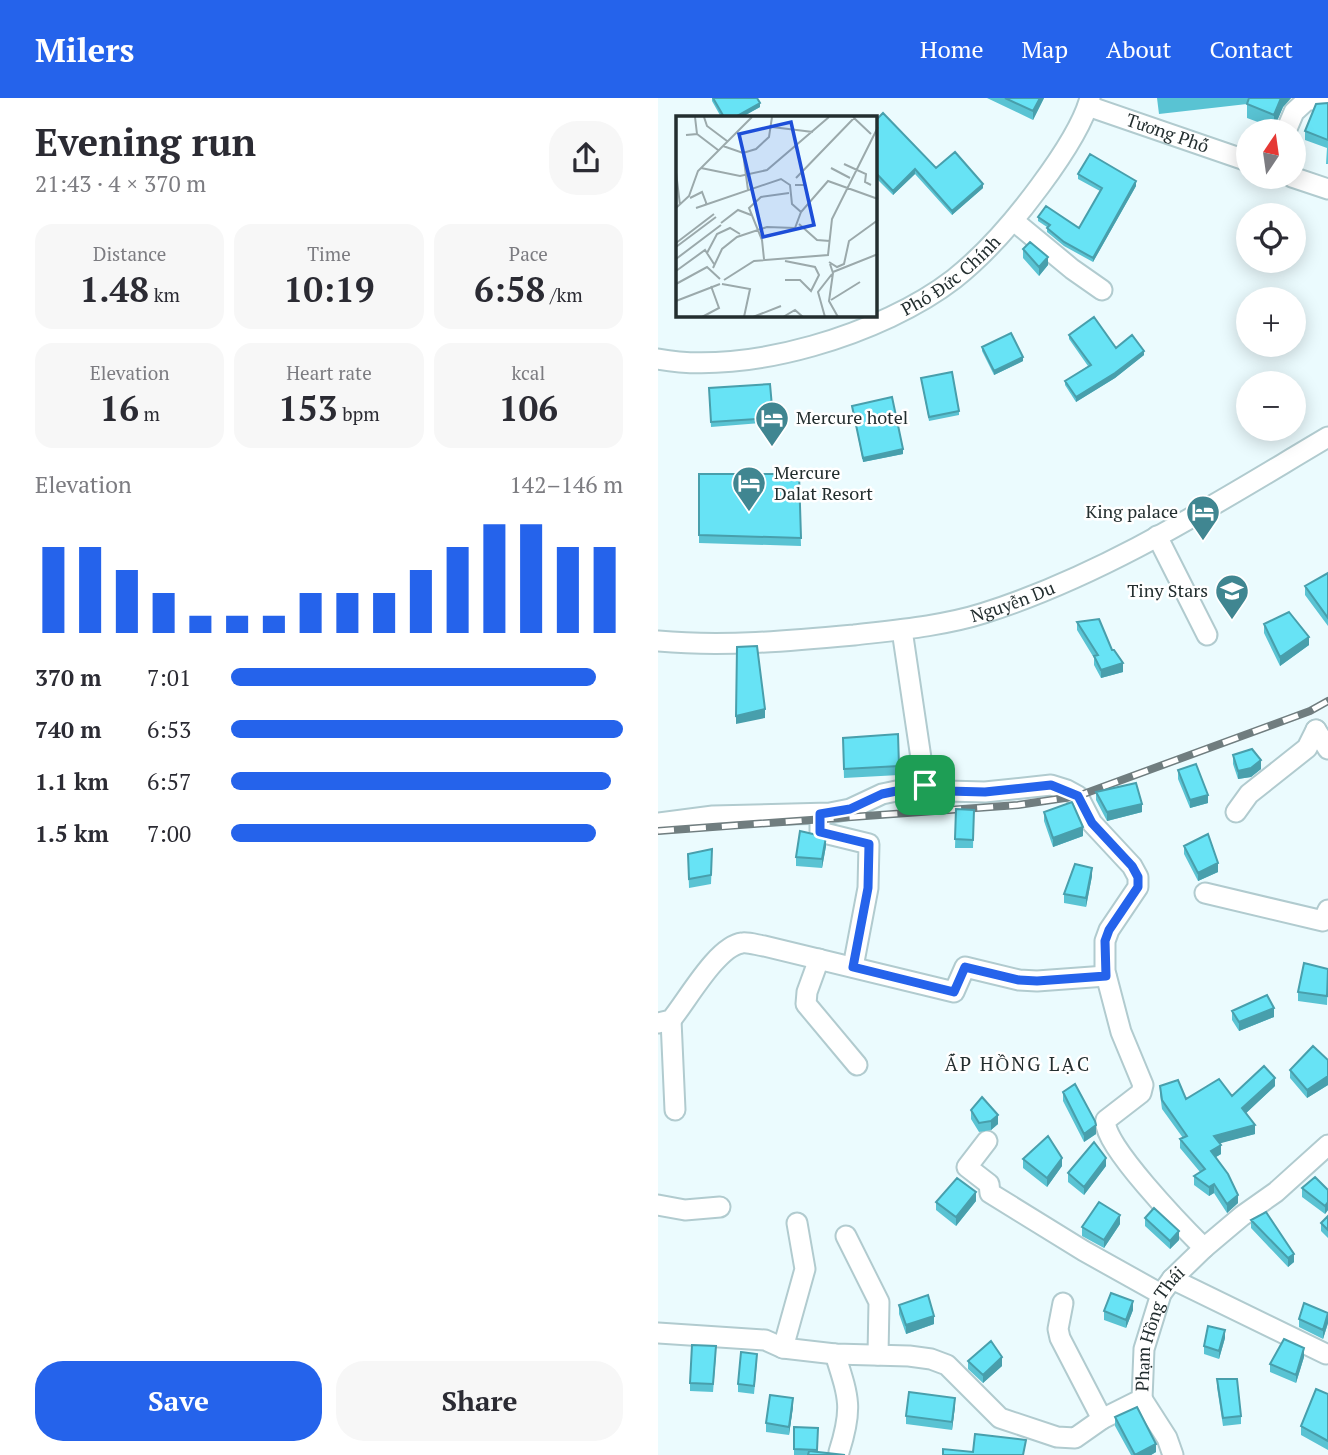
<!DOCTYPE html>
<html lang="en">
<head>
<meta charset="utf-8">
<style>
	:root { --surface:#fff; --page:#f7f7f7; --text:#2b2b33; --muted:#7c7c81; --accent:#2563eb }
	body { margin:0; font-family:"PT Serif",serif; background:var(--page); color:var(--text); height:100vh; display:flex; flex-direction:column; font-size:26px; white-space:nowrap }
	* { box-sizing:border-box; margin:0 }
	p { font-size:23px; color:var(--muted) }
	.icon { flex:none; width:38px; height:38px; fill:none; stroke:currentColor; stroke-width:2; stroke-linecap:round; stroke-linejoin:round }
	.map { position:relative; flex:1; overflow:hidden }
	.sheet { display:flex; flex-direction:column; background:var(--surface); width:658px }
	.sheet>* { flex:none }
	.needle { width:46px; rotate:13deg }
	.buttons { position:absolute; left:578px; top:21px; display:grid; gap:14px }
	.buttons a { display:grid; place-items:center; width:70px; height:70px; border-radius:50%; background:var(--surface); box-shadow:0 4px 18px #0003; font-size:35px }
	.pin { position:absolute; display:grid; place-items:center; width:60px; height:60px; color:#fff; margin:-30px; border-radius:14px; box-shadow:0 4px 10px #0006 }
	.round { display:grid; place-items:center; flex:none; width:74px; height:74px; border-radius:28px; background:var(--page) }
	.overview { display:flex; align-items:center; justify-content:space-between; height:119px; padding:0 35px }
	h1 { font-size:38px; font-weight:700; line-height:52px }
	.figures { display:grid; grid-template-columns:repeat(3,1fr); gap:10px; height:119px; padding:7px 35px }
	.figures div { display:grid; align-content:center; border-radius:18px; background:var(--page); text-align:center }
	.figures b { font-size:35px; font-weight:700 }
	.figures small { font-size:19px; font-weight:400 }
	.figures p { font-size:19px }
	.chart { height:196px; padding:14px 35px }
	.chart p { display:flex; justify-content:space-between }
	.chart svg { width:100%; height:126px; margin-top:7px; stroke:var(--accent); stroke-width:6 }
	.action { display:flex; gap:14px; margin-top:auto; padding:14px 35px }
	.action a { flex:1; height:80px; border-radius:28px; background:var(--accent); color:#fff; font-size:28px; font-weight:700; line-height:80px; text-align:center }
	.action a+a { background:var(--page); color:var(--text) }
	ul { padding:0 35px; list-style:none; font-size:23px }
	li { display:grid; grid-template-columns:112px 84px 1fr; align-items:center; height:52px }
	li i { height:18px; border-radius:9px; background:var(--accent) }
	header { display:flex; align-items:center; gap:42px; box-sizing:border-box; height:98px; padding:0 35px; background:var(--accent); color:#fff }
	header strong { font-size:33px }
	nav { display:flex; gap:38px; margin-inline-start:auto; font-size:24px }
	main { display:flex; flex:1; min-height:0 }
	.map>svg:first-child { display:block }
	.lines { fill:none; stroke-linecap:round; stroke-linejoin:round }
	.minor-casing { stroke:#b1cbcf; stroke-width:23 }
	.minor { stroke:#fff; stroke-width:19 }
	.rail-casing { stroke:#707d7f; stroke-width:8 }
	.rail { stroke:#fff; stroke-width:5; stroke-dasharray:16; stroke-linecap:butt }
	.wall { fill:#59c3d3 }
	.shaded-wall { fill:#489fac }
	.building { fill:#67e3f5; stroke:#489fac; stroke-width:2 }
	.route-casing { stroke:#fff; stroke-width:14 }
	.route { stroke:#2563eb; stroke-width:9 }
	.labels { text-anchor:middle; stroke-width:5; stroke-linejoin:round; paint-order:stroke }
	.street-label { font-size:18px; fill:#232e2f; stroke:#fff }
	.poi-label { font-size:18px; fill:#232e2f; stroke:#fff; text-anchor:start }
	.neighbourhood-label { font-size:19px; letter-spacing:2px; fill:#232e2f; stroke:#fff }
	.inset-road { fill:none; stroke:#9ba9ab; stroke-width:2 }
	.view { fill:#1d4ed8; fill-opacity:0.15; stroke:#1d4ed8; stroke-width:3.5 }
	.inset-edge { fill:none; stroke:#232e2f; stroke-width:3.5 }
</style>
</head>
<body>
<header>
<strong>Milers</strong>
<nav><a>Home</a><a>Map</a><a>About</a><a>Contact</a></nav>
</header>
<main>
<section class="sheet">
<div class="overview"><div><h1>Evening run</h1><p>21:43 · 4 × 370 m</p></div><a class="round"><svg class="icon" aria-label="share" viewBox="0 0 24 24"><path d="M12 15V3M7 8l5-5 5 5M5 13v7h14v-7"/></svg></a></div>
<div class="figures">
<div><p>Distance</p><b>1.48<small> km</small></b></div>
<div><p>Time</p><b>10:19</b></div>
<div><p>Pace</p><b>6:58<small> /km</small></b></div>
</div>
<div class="figures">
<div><p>Elevation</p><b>16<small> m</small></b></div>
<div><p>Heart rate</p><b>153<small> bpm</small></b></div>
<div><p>kcal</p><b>106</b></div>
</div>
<div class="chart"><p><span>Elevation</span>142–146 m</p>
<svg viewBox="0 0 160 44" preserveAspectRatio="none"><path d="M5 44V14M15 44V14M25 44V22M35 44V30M45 44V38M55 44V38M65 44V38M75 44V30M85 44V30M95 44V30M105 44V22M115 44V14M125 44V6M135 44V6M145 44V14M155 44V14"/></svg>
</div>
<ul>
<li><b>370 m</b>7:01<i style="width:93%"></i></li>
<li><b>740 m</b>6:53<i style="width:100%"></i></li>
<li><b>1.1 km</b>6:57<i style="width:97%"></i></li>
<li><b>1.5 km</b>7:00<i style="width:93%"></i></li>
</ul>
<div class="action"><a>Save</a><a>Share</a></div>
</section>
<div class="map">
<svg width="670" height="1357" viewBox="0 0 670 1357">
	<rect width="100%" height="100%" fill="#ebfbfe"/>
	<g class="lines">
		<g class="minor-casing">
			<g id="minor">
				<path id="s1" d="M 430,8 L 590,63"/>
				<path d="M 628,33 L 636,14 L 649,2 L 670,2"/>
				<path d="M 634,79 L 670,91"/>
				<path d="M 356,123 L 414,171 L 444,192"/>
				<path id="s2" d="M 0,261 C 88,278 225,236 296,181 C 330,154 357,122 382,88 C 399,65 425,27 432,0"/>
				<path d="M 499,438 L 549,537"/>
				<path d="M 244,532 L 267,687"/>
				<path id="s3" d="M 0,543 C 65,549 131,543 196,537 C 239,532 285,528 326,515 C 449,476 560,404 670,339"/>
				<path d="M 658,632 L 670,651"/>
				<path d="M 578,714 L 591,696 L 649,650 L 658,632"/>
				<path d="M 162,716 L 162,734 L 211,746 L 210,790 L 195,869"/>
				<path d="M 0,725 L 55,718 L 172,715 L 192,711 L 224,696 L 267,687 L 289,693 L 327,694 L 393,687 L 409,692 L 420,698 L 434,725 L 474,768 L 480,779 L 480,789 L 451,832 L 447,843 L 447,873 L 463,934 L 485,987 L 483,995 L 448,1022 C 441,1043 528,1132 546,1150"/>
				<path d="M 547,795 L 665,823 L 670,812"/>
				<path d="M 161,861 L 149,894 L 148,906 L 199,967"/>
				<path d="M 13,922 L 17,1012"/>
				<path d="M 0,925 L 13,922 C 29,903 59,848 84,845 C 90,844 99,847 106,848 L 296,894 L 307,869 L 361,882 L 379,883 L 448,878"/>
				<path d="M 329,1043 L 309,1069 L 331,1086 L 332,1095 L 426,1153 L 503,1196"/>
				<path d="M 0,1107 L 27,1112 L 62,1109"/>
				<path d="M 188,1138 L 221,1204 L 220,1257"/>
				<path d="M 514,1181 L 668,1256"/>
				<path d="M 405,1205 L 400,1231 L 402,1240 L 444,1321"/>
				<path id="s4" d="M 0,1235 L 107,1242 L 125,1250 L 177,1256 L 251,1258 L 273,1261 L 289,1267 L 342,1320 L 399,1339 L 417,1340 L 444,1321 L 484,1301 L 486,1251 L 503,1196 L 514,1181 L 546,1150 L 584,1118 L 618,1094 L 670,1047"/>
				<path d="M 125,1250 L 147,1171 L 139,1125"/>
				<path d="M 177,1256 C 191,1300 195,1310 181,1354"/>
				<path d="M 484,1301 L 509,1340 L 515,1357"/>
			</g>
		</g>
		<use href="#minor" class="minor"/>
		<g class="rail-casing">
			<path id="rail" d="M 0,733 L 360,707 L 420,698 L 652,613 L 670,603"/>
		</g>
		<use href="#rail" class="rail"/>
	</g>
	<path class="wall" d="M 54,0 L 102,9 L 84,19 L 63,19 L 54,3 Z
		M 329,0 L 386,0 L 375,22 Z
		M 499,0 L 633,0 L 625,9 L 616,30 L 589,20 L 589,6 L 501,16 Z
		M 670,5 L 670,66 L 668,66 L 669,50 L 647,42 L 647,33 Z
		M 217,23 L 278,70 L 325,90 L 294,117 L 257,76 L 235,97 L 217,79 Z
		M 420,76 L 478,88 L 435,164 L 406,148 L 389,134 L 389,129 L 380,123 L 380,119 L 421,130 L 442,93 L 420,81 Z
		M 365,151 L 390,167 L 381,178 L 365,160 Z
		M 411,237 L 458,250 L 486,257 L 457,280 L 418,304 L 407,287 L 407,283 L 430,268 L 411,241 Z
		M 324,249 L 365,263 L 336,277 L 324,253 Z
		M 263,280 L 301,313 L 301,317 L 271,323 Z
		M 112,286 L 115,324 L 53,329 L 51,290 Z
		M 194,308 L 245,356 L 205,364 Z
		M 41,376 L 141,376 L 143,448 L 41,445 Z
		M 670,475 L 670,528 L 647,497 L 647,488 Z
		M 419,524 L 465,574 L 443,580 L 436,567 L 436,560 L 419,532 Z
		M 606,526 L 651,547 L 622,568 L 606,535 Z
		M 185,648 L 241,668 L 241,677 L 186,680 Z
		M 575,657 L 603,671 L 593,679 L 580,681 L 575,666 Z
		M 520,672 L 550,705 L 532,710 L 520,681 Z
		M 438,694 L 484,714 L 449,723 L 438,702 Z
		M 298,711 L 316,712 L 315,750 L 297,750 Z
		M 386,714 L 425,738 L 395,749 L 386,723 Z
		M 168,748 L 164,770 L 138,768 L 138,759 Z
		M 526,748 L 560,774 L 540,783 L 526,756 Z
		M 30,756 L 54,759 L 53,786 L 31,790 Z
		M 434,778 L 428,809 L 406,805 L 406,796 Z
		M 670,871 L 669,907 L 640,903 L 640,894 Z
		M 574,913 L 616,919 L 581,933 L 574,922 Z
		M 670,962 L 670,987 L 649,1000 L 632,980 L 632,972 Z
		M 502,988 L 528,1001 L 574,998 L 617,988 L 588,1015 L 597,1036 L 561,1045 L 563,1056 L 558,1059 L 580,1105 L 569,1115 L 556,1095 L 551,1098 L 536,1087 L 536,1078 L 542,1074 L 522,1050 L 522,1041 L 525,1040 L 504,1011 L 502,996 Z
		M 405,994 L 438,1036 L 426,1044 L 405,1003 Z
		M 313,1012 L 340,1026 L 333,1032 L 321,1034 L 313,1021 Z
		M 365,1061 L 404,1068 L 389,1089 L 365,1070 Z
		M 448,1068 L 426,1097 L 410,1084 L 410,1075 Z
		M 644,1090 L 670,1092 L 670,1112 L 667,1116 L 644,1099 Z
		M 318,1103 L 298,1128 L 278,1112 L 278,1104 Z
		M 670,1118 L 670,1140 L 663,1133 L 663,1125 Z
		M 487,1120 L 521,1142 L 512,1151 L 487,1128 Z
		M 593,1122 L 636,1164 L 630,1169 L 593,1130 Z
		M 462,1126 L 446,1150 L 424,1138 L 424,1129 Z
		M 241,1207 L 276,1226 L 248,1236 L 241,1216 Z
		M 475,1212 L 468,1230 L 446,1222 L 446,1213 Z
		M 670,1215 L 670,1225 L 665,1241 L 641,1229 L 641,1221 Z
		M 567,1240 L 561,1261 L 546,1256 L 546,1248 Z
		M 58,1257 L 55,1294 L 32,1293 L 32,1285 Z
		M 646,1259 L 638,1285 L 612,1274 L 612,1266 Z
		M 310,1263 L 344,1268 L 325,1285 L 310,1271 Z
		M 99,1264 L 96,1296 L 80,1294 L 80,1286 Z
		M 559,1281 L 583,1318 L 583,1326 L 565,1328 L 559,1289 Z
		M 670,1296 L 670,1352 L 643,1337 L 643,1328 Z
		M 297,1308 L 294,1332 L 248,1326 L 248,1318 Z
		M 135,1309 L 131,1337 L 108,1334 L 108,1325 Z
		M 457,1319 L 498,1354 L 493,1357 L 473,1357 L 457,1328 Z
		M 136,1329 L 160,1330 L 159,1354 L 187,1357 L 136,1357 Z"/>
	<path class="shaded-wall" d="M 382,0 L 386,0 L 375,22 L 375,13 Z
		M 623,0 L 633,0 L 625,9 L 616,30 L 616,17 Z
		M 102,5 L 102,9 L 84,19 L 77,19 Z
		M 257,71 L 257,76 L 235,97 L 235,93 Z
		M 478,83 L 478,88 L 435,164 L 435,160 Z
		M 325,86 L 325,90 L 294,117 L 294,113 Z
		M 390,159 L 390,167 L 381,178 L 381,169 Z
		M 486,253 L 486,257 L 457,280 L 418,304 L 418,299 Z
		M 365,259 L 365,263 L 336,277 L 336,273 Z
		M 245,351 L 245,356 L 205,364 L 205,360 Z
		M 651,539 L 651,547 L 622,568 L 622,559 Z
		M 465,565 L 465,574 L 443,580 L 443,572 Z
		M 107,611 L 107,620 L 78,626 L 78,618 Z
		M 603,662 L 603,671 L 593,679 L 580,681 L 580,673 Z
		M 550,697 L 550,705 L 532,710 L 532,702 Z
		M 484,706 L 484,714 L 449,723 L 449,714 Z
		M 425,729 L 425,738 L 395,749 L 395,740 Z
		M 168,739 L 168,748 L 164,770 L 164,761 Z
		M 560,765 L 560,774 L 540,783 L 540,775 Z
		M 434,770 L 434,778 L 428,809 L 428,800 Z
		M 616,910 L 616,919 L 581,933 L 581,924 Z
		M 670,978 L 670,987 L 649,1000 L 649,992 Z
		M 617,980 L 617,988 L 584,1019 L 584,1010 Z
		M 340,1017 L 340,1026 L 333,1032 L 333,1023 Z
		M 438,1027 L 438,1036 L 426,1044 L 426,1036 Z
		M 597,1027 L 597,1036 L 556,1047 L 556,1038 Z
		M 563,1047 L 563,1056 L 553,1062 L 553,1053 Z
		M 404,1060 L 404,1068 L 389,1089 L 389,1080 Z
		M 448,1060 L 448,1068 L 426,1097 L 426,1089 Z
		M 556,1086 L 556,1095 L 551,1098 L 551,1089 Z
		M 318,1094 L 318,1103 L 298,1128 L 298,1119 Z
		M 580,1097 L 580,1105 L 569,1115 L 569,1106 Z
		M 670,1104 L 670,1112 L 667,1116 L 667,1108 Z
		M 462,1117 L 462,1126 L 446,1150 L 446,1142 Z
		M 521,1133 L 521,1142 L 512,1151 L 512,1143 Z
		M 636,1156 L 636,1164 L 630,1169 L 630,1160 Z
		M 475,1203 L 475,1212 L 468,1230 L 468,1222 Z
		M 670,1217 L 670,1225 L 665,1241 L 665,1232 Z
		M 276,1218 L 276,1226 L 248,1236 L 248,1227 Z
		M 567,1232 L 567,1240 L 561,1261 L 561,1253 Z
		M 646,1250 L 646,1259 L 638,1285 L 638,1277 Z
		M 344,1259 L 344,1268 L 325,1285 L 325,1277 Z
		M 135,1300 L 135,1309 L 131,1337 L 131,1329 Z
		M 297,1300 L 297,1308 L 294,1332 L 294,1324 Z
		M 498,1346 L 498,1354 L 493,1357 L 477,1357 Z"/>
	<path class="building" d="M 55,0 L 99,0 L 102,5 L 77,19 L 66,19 Z
		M 347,0 L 382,0 L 375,13 Z
		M 591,0 L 623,0 L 616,17 L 589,6 Z
		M 670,5 L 670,42 L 647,33 L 658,6 Z
		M 225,15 L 278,70 L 297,54 L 325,86 L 294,113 L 257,71 L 235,93 L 217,74 L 217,23 Z
		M 432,56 L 478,83 L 435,160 L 406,144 L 389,130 L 392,127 L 380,119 L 388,108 L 421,130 L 444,90 L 420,76 Z
		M 372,144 L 390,159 L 381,169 L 365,151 Z
		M 436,219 L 458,250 L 474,237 L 486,253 L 457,275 L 418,299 L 407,283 L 433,267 L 411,237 Z
		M 353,235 L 365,259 L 336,273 L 324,249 Z
		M 294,274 L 301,313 L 271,319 L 263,280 Z
		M 112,286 L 115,320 L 53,324 L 51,290 Z
		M 234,299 L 245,351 L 205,360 L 194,308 Z
		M 41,376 L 141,376 L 143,440 L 41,437 Z
		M 670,475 L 670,520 L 647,488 Z
		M 631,514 L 651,539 L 622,559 L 606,526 Z
		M 441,521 L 454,552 L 456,552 L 465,565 L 443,572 L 436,558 L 440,557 L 419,524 Z
		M 99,548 L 107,611 L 78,618 L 79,549 Z
		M 240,636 L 241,668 L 186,671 L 185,640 Z
		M 594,651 L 603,662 L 593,670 L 580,673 L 575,657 Z
		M 538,666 L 550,697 L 532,702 L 520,672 Z
		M 478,685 L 484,706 L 449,714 L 438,694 Z
		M 414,704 L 425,729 L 395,740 L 386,714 Z
		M 298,711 L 316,712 L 315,742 L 297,741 Z
		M 142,733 L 168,739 L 164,761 L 138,759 Z
		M 550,736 L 560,765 L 540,775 L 526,748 Z
		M 54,751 L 53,777 L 31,781 L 30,756 Z
		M 417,766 L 434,770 L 428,800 L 406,796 Z
		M 646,865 L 670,871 L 669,898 L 640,894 Z
		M 609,897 L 616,910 L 581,924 L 574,913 Z
		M 655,948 L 670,962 L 670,978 L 649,992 L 632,972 Z
		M 606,968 L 617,980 L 584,1010 L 597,1027 L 556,1038 L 563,1047 L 553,1053 L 570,1076 L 580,1097 L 569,1106 L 556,1086 L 551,1089 L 536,1078 L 547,1071 L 522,1041 L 529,1038 L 504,1002 L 502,988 L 520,982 L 528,1001 L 561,981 L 574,998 Z
		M 417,986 L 437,1023 L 438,1027 L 426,1036 L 405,994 Z
		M 324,999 L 340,1017 L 333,1023 L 321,1025 L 313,1012 Z
		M 390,1038 L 404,1060 L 389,1080 L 365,1061 Z
		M 436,1044 L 448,1060 L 426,1089 L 410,1075 Z
		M 657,1079 L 670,1092 L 670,1104 L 667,1108 L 644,1090 Z
		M 299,1080 L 318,1094 L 298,1119 L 278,1104 Z
		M 441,1104 L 462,1117 L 446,1142 L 424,1129 Z
		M 496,1110 L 521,1133 L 512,1143 L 487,1120 Z
		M 608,1114 L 636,1156 L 630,1160 L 593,1122 Z
		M 670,1118 L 670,1132 L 663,1125 Z
		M 453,1195 L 475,1203 L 468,1222 L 446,1213 Z
		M 270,1197 L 276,1218 L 248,1227 L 241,1207 Z
		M 646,1205 L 670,1215 L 665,1232 L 641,1221 Z
		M 550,1228 L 567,1232 L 561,1253 L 546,1248 Z
		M 626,1241 L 646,1250 L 638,1277 L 612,1266 Z
		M 333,1243 L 344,1259 L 325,1277 L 310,1263 Z
		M 34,1247 L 58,1248 L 55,1286 L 32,1285 Z
		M 83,1254 L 99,1256 L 96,1288 L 80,1286 Z
		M 559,1281 L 579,1281 L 583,1318 L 565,1320 Z
		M 658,1291 L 670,1296 L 670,1343 L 643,1328 Z
		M 251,1294 L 297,1300 L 294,1324 L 248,1318 Z
		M 112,1297 L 135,1300 L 131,1329 L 108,1325 Z
		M 479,1309 L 498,1346 L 477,1357 L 457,1319 Z
		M 136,1329 L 160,1330 L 159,1352 L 136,1351 Z
		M 317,1336 L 368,1342 L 365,1357 L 285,1357 L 285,1351 L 315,1354 Z
		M 151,1353 L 187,1357 L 150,1357 Z"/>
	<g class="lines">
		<g class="route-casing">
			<path id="route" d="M 267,687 L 289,693 L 327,694 L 393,687 L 420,698 L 434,725 L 474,768 L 480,779 L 480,789 L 451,832 L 447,843 L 448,878 L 379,883 L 361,882 L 307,869 L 296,894 L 195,869 L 210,790 L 211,746 L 162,734 L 162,716 L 192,711 L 224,696 Z"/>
		</g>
		<use href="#route" class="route"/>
	</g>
	<defs>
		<g id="hotel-pin" transform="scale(1.75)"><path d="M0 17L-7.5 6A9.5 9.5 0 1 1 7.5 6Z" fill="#408691" stroke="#fff"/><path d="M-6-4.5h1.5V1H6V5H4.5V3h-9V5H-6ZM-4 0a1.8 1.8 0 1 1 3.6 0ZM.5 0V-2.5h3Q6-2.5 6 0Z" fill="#fff"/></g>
		<g id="school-pin" transform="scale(1.75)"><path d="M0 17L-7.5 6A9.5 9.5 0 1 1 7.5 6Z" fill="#408691" stroke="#fff"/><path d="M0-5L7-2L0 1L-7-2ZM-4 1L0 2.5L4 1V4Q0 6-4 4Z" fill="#fff"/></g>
	</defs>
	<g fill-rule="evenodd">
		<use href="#hotel-pin" x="114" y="320"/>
		<use href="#hotel-pin" x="91" y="385"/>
		<use href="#hotel-pin" x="545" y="414"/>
		<use href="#school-pin" x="574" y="493"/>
	</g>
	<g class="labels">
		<g class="street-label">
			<text dy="6" stroke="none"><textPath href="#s1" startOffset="84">Tương Phố</textPath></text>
			<text dy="6" stroke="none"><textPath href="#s2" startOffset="313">Phó Đức Chính</textPath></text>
			<text dy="6" stroke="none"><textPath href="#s3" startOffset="359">Nguyễn Du</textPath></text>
			<text dy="6" stroke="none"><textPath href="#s4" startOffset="597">Phạm Hồng Thái</textPath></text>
		</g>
		<g class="poi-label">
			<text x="138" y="326">Mercure hotel</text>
			<text x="116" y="381">Mercure<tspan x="116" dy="21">Dalat Resort</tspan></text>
			<text x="520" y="420" text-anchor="end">King palace</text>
			<text x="550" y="499" text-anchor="end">Tiny Stars</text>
		</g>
		<g class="neighbourhood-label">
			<text x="360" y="973">ẤP HỒNG LẠC</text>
		</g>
	</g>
	<g transform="translate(18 18)">
		<rect width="201" height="201" fill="#ebfbfe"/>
		<path class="inset-road" d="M 28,1 L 31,10 L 51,25M 177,1 L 195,18M 96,11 L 137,16M 21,18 L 42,34M 10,19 L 21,18 L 19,1M 47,30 L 67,37 L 80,33 L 93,21 L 96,1M 67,37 L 72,74M 168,48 L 190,58 L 189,66 L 195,69M 25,52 L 64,60 L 91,54 L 153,1M 155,52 L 174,62M 0,56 L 4,89M 120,62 L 179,1M 119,69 L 129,69 L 125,55M 14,82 L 26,76 L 31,89M 0,92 L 13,80 L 22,55 L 76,1M 20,92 L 105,63 L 114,69 L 116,88 L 125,96M 45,107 L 62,94 L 75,99M 123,108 L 141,124 L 154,125M 0,127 L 38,98M 0,131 L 40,101M 31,137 L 41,118 L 54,112 L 64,118M 0,143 L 45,109M 88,143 L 86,124 L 73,92 L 85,81 L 113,77M 153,146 L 161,151 L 168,148 L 173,125 L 202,104M 154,148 L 157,157 L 153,185 L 162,201M 37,152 L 46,133 L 61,121 L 91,111 L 119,112 L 125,96 L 152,65 L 202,83M 0,155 L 29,134 L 38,148M 157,156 L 202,138M 48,164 L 78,145 L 152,139 L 156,103 L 202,11M 109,164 L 124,164 L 135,175 L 143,159 L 139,151 L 109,145M 0,168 L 31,151 L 44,163M 46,168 L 74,173 L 68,201M 155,184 L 184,166M 0,185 L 44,168M 26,201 L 43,192 L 35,170M 77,201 L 105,190M 107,201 L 119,194 L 127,201M 149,201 L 142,176 L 156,158"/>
		<path class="view" d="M 115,6 L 138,109 L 87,121 L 63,18 Z"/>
		<rect width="201" height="201" class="inset-edge"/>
	</g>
</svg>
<div class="buttons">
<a><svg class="needle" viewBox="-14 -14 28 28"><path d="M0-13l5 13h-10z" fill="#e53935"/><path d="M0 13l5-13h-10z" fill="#7c7c81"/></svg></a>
<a><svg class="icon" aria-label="locate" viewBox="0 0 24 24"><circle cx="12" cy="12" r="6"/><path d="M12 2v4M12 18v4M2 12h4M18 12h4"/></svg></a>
<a>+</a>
<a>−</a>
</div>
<div class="pin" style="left:267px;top:687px;background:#1e9e55"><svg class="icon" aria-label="arrive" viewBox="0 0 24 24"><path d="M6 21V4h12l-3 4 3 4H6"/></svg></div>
</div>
</main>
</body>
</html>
